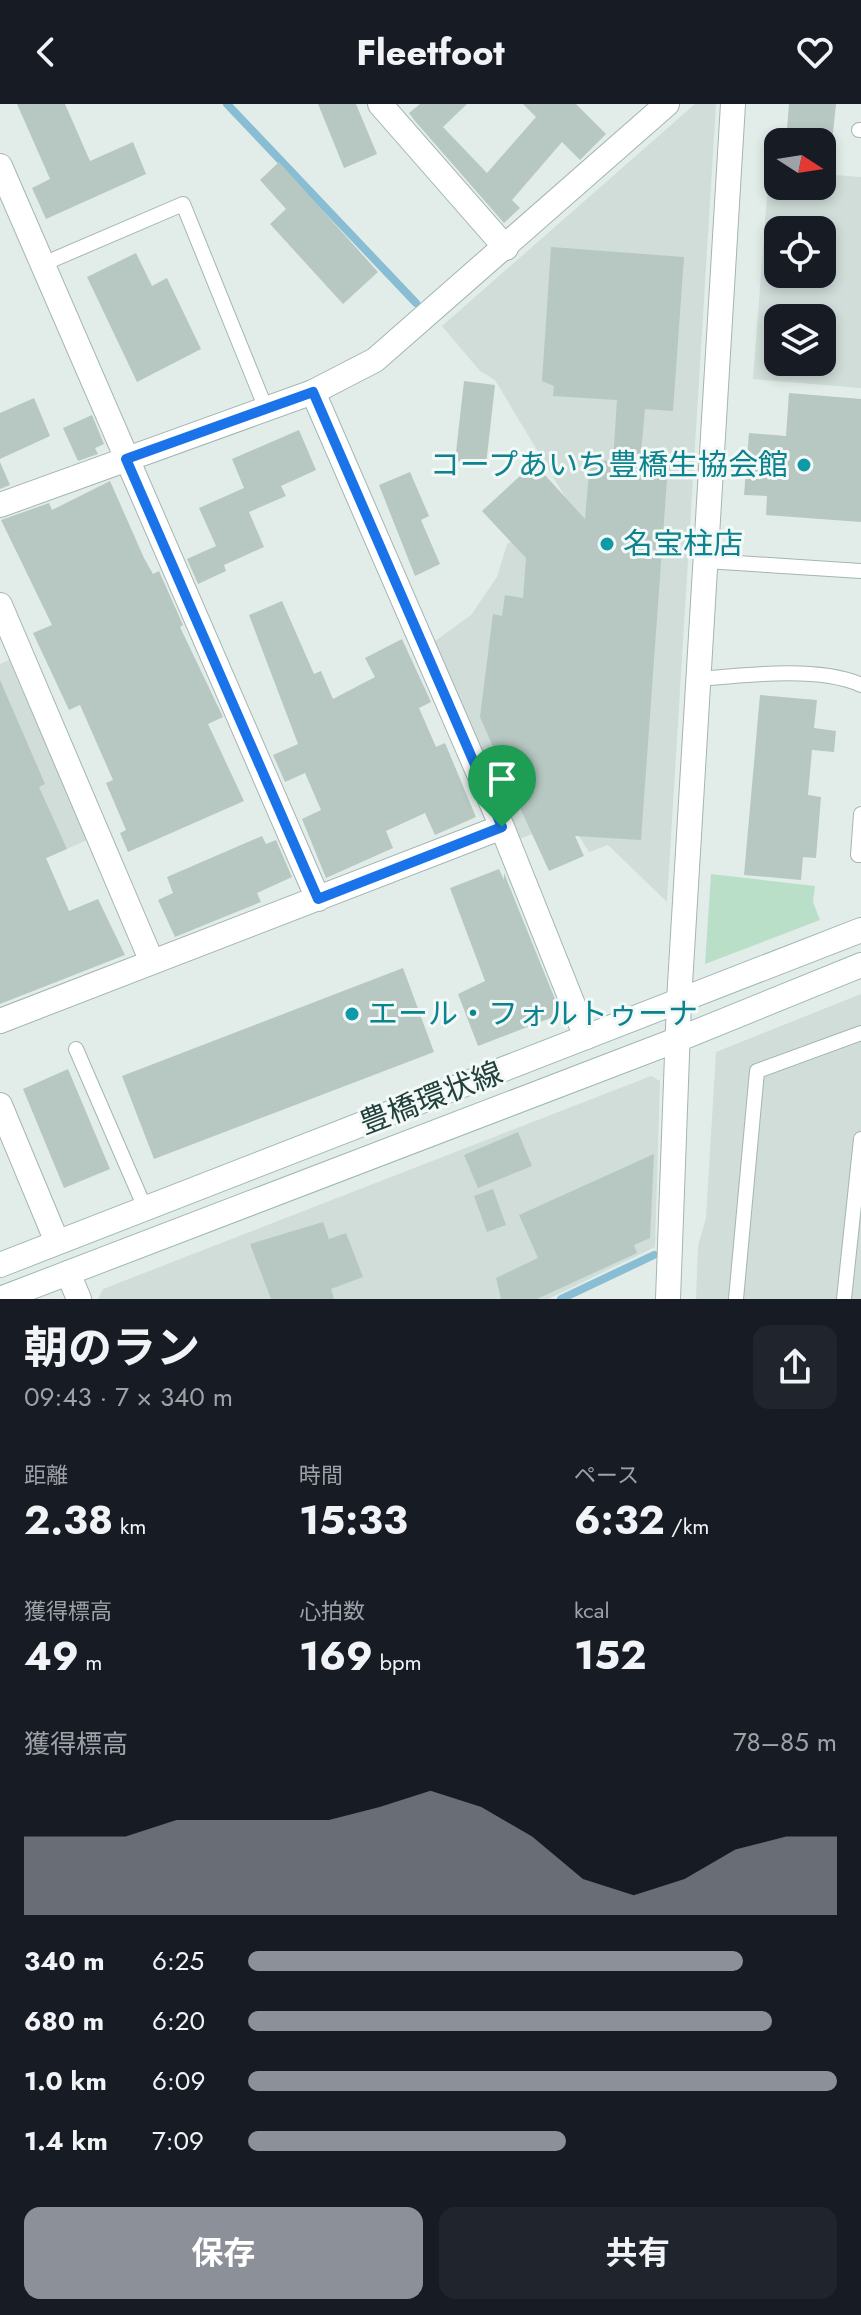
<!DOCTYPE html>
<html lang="ja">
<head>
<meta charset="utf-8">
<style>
	:root { --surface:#171b24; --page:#20242c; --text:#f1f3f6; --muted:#9ea1a6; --accent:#8c9099 }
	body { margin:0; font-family:Jost,"Noto Sans JP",sans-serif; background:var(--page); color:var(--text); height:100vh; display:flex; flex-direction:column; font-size:30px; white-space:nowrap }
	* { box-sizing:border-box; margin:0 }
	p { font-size:26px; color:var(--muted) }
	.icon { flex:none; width:44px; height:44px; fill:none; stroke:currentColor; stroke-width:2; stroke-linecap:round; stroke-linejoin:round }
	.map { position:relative; height:1195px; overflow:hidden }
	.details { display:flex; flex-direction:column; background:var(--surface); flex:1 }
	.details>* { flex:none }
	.needle { width:52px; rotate:102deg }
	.fabs { position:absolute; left:764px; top:24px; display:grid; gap:16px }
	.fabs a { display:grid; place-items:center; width:72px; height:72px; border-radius:16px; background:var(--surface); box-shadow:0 4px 12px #0003; font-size:40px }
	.pin { position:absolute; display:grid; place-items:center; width:68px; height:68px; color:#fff; margin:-82px -34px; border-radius:50% 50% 50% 0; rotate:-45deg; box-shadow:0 0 8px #0007 }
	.pin .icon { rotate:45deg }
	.round { display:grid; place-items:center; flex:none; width:84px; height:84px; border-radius:16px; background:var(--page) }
	.summary { display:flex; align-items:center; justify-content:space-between; height:136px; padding:0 24px }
	h1 { font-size:44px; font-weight:700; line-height:60px }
	.figures { display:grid; grid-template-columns:repeat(3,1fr); gap:12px; height:136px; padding:8px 24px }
	.figures div { display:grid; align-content:center }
	.figures b { font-size:40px; font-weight:700 }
	.figures small { font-size:22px; font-weight:400 }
	.figures p { font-size:22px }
	.chart { height:224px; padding:16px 24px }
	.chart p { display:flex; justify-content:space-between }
	.chart svg { width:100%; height:144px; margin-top:8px; fill:var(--accent); opacity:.7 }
	.primary-button { display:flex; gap:16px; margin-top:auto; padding:16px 24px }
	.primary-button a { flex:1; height:92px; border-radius:16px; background:var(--accent); color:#fff; font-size:32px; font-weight:700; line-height:92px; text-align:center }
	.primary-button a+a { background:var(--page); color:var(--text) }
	ul { padding:0 24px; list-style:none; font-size:26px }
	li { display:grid; grid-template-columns:128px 96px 1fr; align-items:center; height:60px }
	li i { height:20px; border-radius:10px; background:var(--accent) }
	header { display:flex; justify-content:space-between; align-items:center; height:104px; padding:0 24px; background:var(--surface); font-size:36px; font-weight:700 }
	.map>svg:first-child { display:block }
	.built { fill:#d0ddd9; fill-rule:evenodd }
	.green { fill:#badfc9 }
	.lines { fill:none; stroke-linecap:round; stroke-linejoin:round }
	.stream { stroke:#89bdd3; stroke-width:8 }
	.building { fill:#b7c8c3 }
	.service-casing { stroke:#a4b5b2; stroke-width:16 }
	.minor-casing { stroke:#a4b5b2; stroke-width:26 }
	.tertiary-casing { stroke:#a4b5b2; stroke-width:26 }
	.secondary-casing { stroke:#a0b9b4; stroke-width:26 }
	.service { stroke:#fff; stroke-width:14 }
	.minor { stroke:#fff; stroke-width:24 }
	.tertiary { stroke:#fff; stroke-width:24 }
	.secondary { stroke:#fff; stroke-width:24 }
	.route-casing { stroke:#fff; stroke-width:16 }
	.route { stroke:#1a73e8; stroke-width:10 }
	.culture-dot { fill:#0f9aa8; stroke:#f3f9f7; stroke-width:3 }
	.labels { text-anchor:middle; stroke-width:6; stroke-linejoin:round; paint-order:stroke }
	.culture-label { font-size:30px; fill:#0d838f; stroke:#f3f9f7; text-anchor:start }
	.street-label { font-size:30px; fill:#213f3b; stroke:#f3f9f7 }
</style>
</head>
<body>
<header><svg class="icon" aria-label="back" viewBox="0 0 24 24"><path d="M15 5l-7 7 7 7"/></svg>Fleetfoot<svg class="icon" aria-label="heart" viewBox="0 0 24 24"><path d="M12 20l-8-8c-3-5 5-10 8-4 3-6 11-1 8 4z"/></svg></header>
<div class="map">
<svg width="861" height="1195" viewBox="0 0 861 1195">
	<rect width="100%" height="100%" fill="#e2edea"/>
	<path class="built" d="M 695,0 L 716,0 L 667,798 L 608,741 L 589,748 L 568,715 L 515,737 L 431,540 L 471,511 L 497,473 L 507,440 L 573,406 L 495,276 L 480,267 L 442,222 Z
		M 769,66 L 778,67 L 778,82 L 822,82 L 822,70 L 861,73 L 861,284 L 753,275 ZM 822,126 L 822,170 L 778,170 L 778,126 ZM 822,214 L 822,258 L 778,258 L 778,214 Z
		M 9,556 L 87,736 L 10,770 L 0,746 L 0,560 Z
		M 861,890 L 861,1195 L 696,1195 L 698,1142 L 706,1114 L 716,948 Z
		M 651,972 L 660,977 L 655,1143 L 548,1195 L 98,1195 L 103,1185 Z"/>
	<path class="green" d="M 711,770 L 815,782 L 813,798 L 820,816 L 705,860 Z"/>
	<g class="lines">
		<path class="stream" d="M 227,0 L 416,199
			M 561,1195 L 654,1151"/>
	</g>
	<path class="building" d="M 17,0 L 65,0 L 90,57 L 133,38 L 146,70 L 46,115 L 32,84 L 50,75 Z
		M 318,0 L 356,0 L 377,50 L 344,64 Z
		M 420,0 L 467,0 L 443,23 L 487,69 L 536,13 L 523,0 L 576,0 L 606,30 L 580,56 L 562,38 L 512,96 L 520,104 L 504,119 L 415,17 L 409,9 Z
		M 789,0 L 836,0 L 832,38 L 786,37 Z
		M 279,58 L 378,168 L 343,200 L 270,120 L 286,105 L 260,76 Z
		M 551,143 L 684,153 L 673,307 L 645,305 L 640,360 L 668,362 L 641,736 L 575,732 L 584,752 L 549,767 L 510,682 L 511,676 L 507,675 L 480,613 L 493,510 L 502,512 L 505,491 L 523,494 L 526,454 L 482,407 L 534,359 L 585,415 L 590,356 L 613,357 L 617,296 L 553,292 L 554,282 L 542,277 Z
		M 136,149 L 152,182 L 167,174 L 201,245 L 137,278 L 87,173 Z
		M 464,277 L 495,281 L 486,361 L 455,357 Z
		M 789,289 L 861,295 L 861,418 L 766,411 L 767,392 L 744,391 L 749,329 L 786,332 Z
		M 34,294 L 50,332 L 0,355 L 0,309 Z
		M 92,311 L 104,340 L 95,344 L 98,350 L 78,357 L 63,324 Z
		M 299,326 L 316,366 L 281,382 L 286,392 L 249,408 L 264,443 L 224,461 L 226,467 L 198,480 L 187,455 L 216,442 L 199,404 L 244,384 L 232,355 Z
		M 0,358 L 10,381 L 0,385 Z
		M 410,368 L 429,412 L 421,416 L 440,460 L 415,472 L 379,381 Z
		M 110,377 L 144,454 L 153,470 L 159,467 L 183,521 L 180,523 L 223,613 L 208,620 L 244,697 L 128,748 L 120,729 L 126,726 L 106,679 L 113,676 L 80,601 L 69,606 L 33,529 L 52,521 L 1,416 L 49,399 L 52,406 Z
		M 282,497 L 314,570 L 321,567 L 333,595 L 375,573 L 365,554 L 402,535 L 431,598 L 419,604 L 436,643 L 445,639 L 476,713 L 435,731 L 425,709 L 386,727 L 393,744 L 326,774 L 302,715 L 321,706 L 305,669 L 285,678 L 273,651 L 298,640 L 249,511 Z
		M 0,576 L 45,680 L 39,683 L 67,745 L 46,754 L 69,807 L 98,795 L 125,851 L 0,900 Z
		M 760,591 L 817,596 L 814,624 L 836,627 L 834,648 L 812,646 L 808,691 L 821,693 L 816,754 L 803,753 L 801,776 L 744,771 Z
		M 262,732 L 266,740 L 276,736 L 292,773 L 257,789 L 261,798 L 175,833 L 158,796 L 173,789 L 167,773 Z
		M 499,765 L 504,776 L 504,769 L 561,910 L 478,942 L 458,890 L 485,877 L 450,784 Z
		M 403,864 L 434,948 L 154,1055 L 122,972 Z
		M 68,965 L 110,1065 L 64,1084 L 23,985 Z
		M 518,1028 L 532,1062 L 478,1084 L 464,1051 Z
		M 654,1050 L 650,1134 L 634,1141 L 637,1149 L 537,1195 L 501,1195 L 496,1174 L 538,1154 L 519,1111 Z
		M 493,1085 L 506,1121 L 487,1128 L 474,1092 Z
		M 323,1118 L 329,1135 L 346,1129 L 363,1173 L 331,1185 L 334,1195 L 271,1195 L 250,1140 Z"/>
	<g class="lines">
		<g class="service-casing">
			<path id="service" d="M 859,26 L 861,26
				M 43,160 L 183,100 L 266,305
				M 706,457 L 861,467
				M 699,575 C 744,571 820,562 861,581
				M 861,710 L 858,751 L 861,751
				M 76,945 L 145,1104
				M 736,1195 L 757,967 L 861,929
				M 844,1195 L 861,1035"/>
		</g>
		<g class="minor-casing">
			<path id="minor" d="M 380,0 L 506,144
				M 0,62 L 318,795
				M 313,288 L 502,723 L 586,933
				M 0,501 L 152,858
				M 0,917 L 502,723
				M 0,1001 L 57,1138
				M 68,1169 L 79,1195"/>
		</g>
		<g class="tertiary-casing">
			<path id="tertiary" d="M 0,401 L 313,288 L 375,256 L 667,0
				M 668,1195 L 679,897 L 733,0"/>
		</g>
		<g class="secondary-casing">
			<path id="secondary" d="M 0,1161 L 861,826
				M 0,1195 L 679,935 L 861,861"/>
		</g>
		<use href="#service" class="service"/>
		<use href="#minor" class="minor"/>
		<use href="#tertiary" class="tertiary"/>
		<use href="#secondary" class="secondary"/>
	</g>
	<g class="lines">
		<g class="route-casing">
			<path id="route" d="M 313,288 L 502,723 L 318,795 L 126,355 Z"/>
		</g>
		<use href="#route" class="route"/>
	</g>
	<g class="culture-dot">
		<circle cx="804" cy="361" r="8"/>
		<circle cx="607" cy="440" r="8"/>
		<circle cx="352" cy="910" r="8"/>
	</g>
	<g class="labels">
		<g class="culture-label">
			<text x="788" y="371" text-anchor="end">コープあいち豊橋生協会館</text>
			<text x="623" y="450">名宝柱店</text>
			<text x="368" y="920">エール・フォルトゥーナ</text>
		</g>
		<g class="street-label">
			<text transform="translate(431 994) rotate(-21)" y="10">豊橋環状線</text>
		</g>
	</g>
</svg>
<div class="fabs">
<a><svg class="needle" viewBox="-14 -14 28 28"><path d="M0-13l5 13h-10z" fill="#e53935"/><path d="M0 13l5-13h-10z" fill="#9ea1a6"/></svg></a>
<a><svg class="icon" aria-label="locate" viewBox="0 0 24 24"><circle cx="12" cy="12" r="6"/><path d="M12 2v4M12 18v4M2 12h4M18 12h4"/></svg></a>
<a><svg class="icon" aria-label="layers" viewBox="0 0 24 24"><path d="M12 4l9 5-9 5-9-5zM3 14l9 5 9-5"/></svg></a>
</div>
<div class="pin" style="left:502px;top:723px;background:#1e9e55"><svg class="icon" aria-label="arrive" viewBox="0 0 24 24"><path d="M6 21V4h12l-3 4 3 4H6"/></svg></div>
</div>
<section class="details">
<div class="summary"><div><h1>朝のラン</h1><p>09:43 · 7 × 340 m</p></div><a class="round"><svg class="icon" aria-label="share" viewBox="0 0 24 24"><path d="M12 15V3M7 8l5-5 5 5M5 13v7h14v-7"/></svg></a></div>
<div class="figures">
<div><p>距離</p><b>2.38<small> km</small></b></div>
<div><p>時間</p><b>15:33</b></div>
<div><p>ペース</p><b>6:32<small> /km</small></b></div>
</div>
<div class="figures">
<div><p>獲得標高</p><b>49<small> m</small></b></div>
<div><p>心拍数</p><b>169<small> bpm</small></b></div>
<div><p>kcal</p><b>152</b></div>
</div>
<div class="chart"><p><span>獲得標高</span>78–85 m</p>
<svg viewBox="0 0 160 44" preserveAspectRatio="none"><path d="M0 44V20L10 20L20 20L30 15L40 15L50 15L60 15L70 11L80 6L90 11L100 20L110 33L120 38L130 33L140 24L150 20L160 20V44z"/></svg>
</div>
<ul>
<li><b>340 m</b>6:25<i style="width:84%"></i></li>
<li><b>680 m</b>6:20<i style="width:89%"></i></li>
<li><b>1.0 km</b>6:09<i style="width:100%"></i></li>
<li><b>1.4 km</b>7:09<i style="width:54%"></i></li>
</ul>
<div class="primary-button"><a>保存</a><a>共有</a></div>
</section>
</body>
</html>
